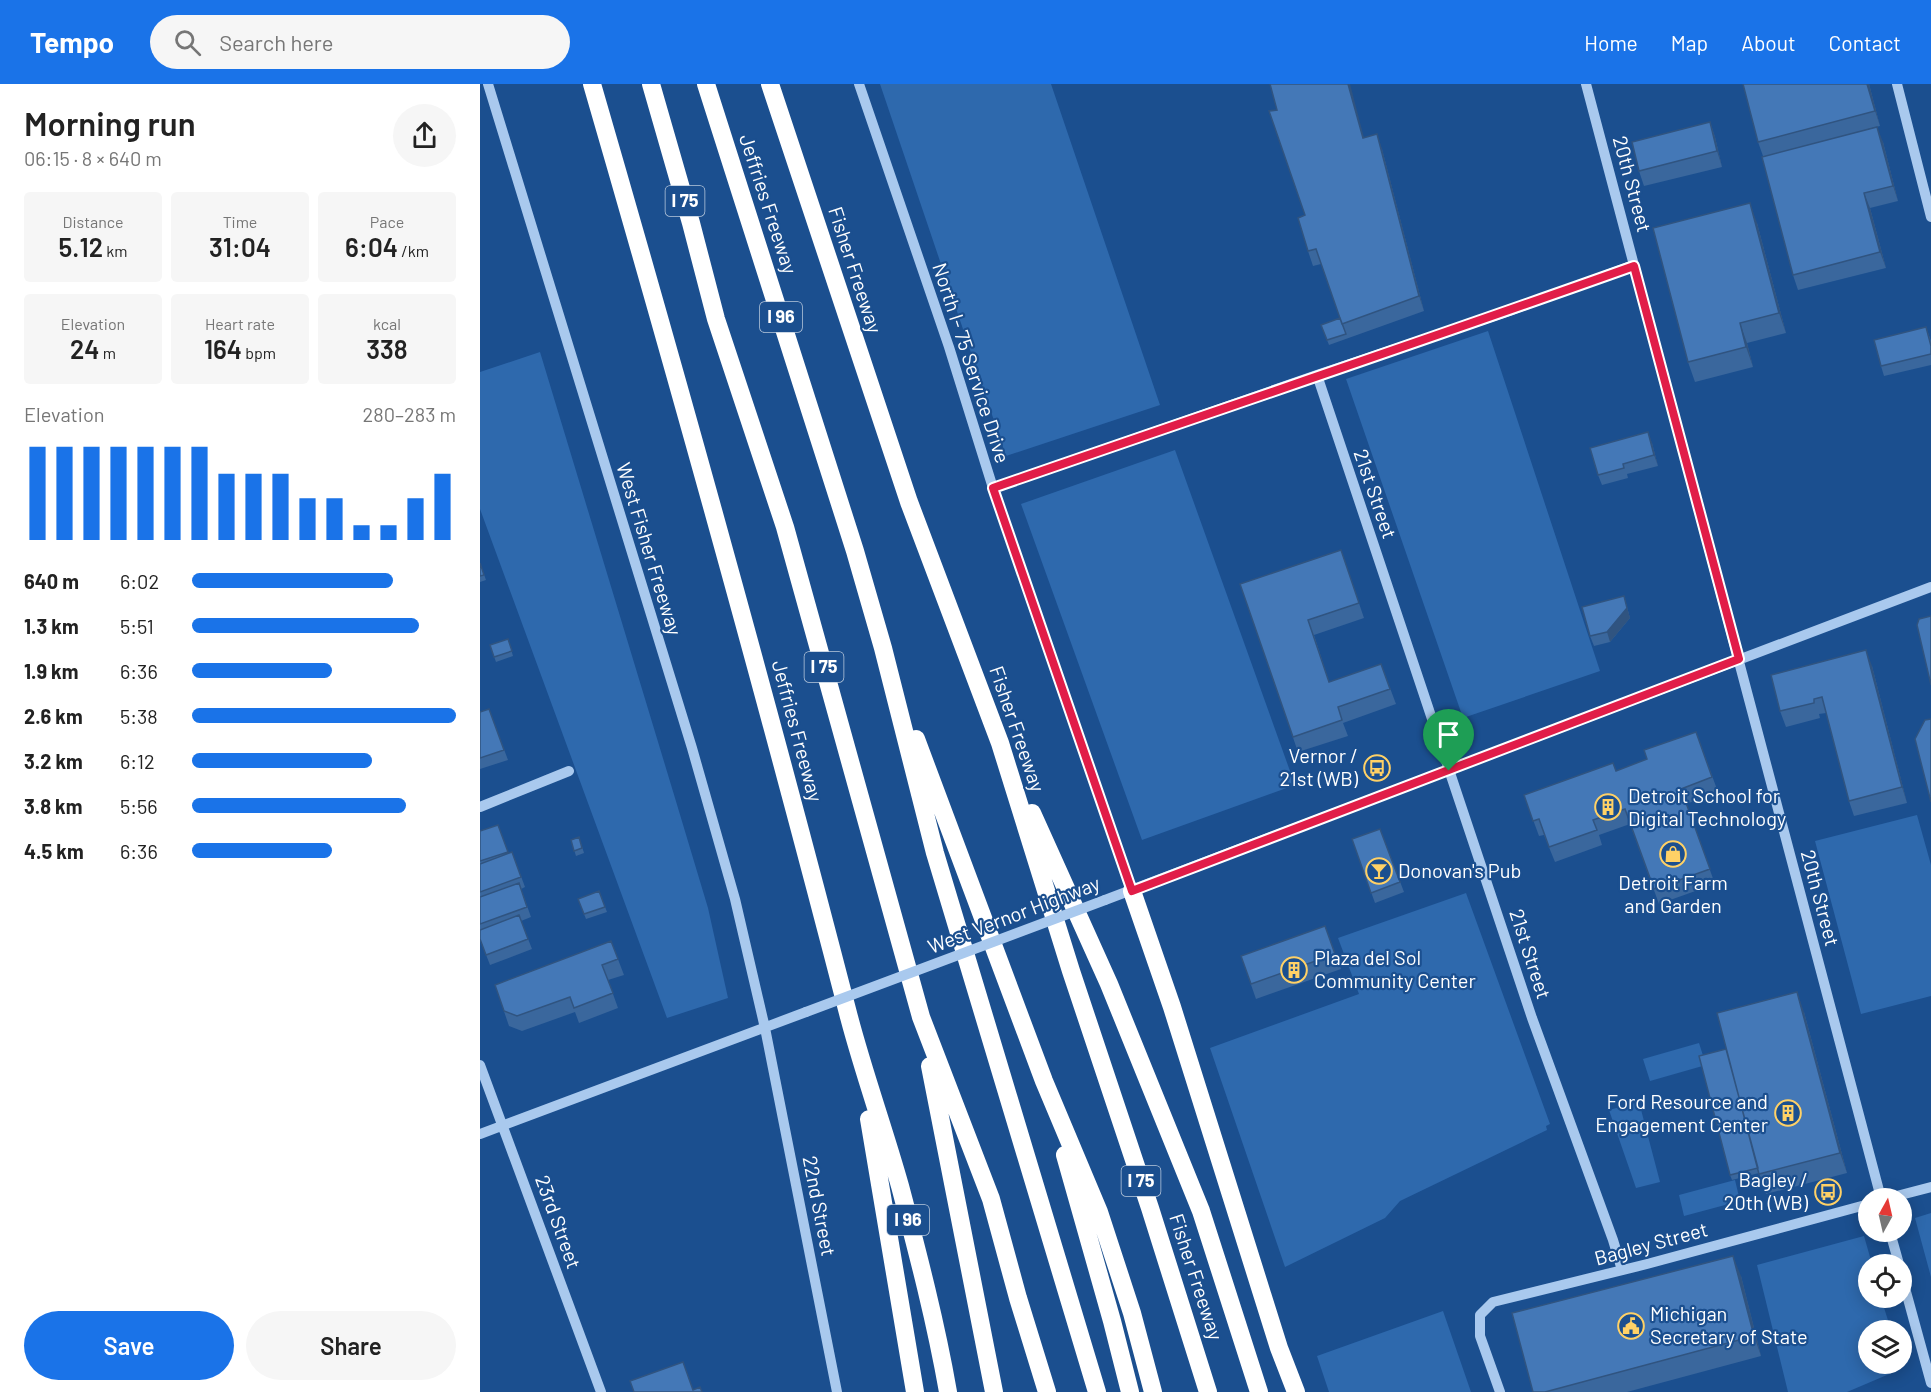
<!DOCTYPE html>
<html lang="en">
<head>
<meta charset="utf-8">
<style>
	:root { --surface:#fff; --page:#f6f6f6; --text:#222; --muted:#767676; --accent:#1a73e8 }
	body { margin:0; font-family:Barlow,sans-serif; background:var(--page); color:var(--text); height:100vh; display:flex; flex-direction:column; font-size:22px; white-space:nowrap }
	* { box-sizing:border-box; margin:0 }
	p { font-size:20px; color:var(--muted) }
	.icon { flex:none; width:33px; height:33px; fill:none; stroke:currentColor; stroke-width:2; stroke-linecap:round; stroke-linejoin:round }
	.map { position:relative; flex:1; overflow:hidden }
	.drawer { display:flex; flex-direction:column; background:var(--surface); width:480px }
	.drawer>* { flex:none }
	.needle { width:39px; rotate:8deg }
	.controls { position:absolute; left:1378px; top:1104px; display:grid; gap:12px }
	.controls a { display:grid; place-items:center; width:54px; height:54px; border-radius:50%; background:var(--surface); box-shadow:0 3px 15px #0003; font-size:30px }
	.pin { position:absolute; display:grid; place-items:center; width:51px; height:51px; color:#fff; margin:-62px -26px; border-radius:50% 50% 50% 0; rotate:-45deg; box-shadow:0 0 6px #0007 }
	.pin .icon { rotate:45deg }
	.round { display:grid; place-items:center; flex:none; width:63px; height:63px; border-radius:32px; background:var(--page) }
	.summary { display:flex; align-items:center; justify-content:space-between; height:102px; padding:0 24px }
	h1 { font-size:33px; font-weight:600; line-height:45px }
	.figures { display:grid; grid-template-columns:repeat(3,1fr); gap:9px; height:102px; padding:6px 24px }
	.figures div { display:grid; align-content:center; border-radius:6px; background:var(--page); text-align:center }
	.figures b { font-size:26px; font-weight:600 }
	.figures small { font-size:16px; font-weight:400 }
	.figures p { font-size:16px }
	.chart { height:168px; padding:12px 24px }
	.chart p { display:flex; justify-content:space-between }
	.chart svg { width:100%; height:108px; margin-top:6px; stroke:var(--accent); stroke-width:6 }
	.cta { display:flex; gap:12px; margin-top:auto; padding:12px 24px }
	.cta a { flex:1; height:69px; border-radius:36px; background:var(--accent); color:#fff; font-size:24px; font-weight:600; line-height:69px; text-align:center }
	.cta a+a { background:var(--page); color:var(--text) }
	ul { padding:0 24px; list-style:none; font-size:20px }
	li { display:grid; grid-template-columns:96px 72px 1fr; align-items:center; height:45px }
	li i { height:15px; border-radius:8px; background:var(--accent) }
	header { display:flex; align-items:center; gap:36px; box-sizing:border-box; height:84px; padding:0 30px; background:var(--accent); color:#fff }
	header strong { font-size:28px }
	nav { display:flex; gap:33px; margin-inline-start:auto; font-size:21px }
	.search { width:420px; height:54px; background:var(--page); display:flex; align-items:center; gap:15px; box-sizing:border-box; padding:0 21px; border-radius:33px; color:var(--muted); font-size:22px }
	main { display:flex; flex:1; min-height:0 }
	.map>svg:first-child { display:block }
	.green { fill:#2e69ad }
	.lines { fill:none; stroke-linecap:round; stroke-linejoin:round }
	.minor { stroke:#a9c9ee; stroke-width:10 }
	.highway { stroke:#fff; stroke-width:18 }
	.minor-bridge { stroke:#a9c9ee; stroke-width:10 }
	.wall { fill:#3a679d }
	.shaded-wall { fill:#305480 }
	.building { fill:#4478b7; stroke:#305480; stroke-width:1.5 }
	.route-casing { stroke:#fff; stroke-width:12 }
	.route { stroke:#e11d48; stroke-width:8 }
	.labels { text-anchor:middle; stroke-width:4.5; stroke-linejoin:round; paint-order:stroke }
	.shield { fill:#1b4f8f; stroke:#bbcadd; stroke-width:1.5 }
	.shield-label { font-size:18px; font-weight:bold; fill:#fff }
	.street-label { font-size:20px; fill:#fff; stroke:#1b4f8f }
	.poi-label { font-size:20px; fill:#fff; stroke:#1b4f8f; text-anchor:start }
</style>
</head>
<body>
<header>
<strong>Tempo</strong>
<div class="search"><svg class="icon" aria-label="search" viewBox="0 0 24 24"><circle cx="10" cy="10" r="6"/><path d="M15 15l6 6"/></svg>Search here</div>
<nav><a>Home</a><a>Map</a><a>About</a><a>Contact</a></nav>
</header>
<main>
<section class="drawer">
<div class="summary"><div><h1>Morning run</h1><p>06:15 · 8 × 640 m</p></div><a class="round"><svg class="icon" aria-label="share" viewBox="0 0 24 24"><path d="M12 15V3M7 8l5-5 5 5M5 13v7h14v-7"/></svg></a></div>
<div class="figures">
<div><p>Distance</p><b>5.12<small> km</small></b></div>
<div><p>Time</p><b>31:04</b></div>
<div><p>Pace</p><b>6:04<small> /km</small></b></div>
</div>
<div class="figures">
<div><p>Elevation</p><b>24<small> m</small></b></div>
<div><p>Heart rate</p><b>164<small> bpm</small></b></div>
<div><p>kcal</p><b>338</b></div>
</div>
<div class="chart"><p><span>Elevation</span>280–283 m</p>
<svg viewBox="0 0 160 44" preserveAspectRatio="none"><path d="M5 44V6M15 44V6M25 44V6M35 44V6M45 44V6M55 44V6M65 44V6M75 44V17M85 44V17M95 44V17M105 44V27M115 44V27M125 44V38M135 44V38M145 44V27M155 44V17"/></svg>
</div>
<ul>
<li><b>640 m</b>6:02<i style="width:76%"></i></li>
<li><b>1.3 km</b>5:51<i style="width:86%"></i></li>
<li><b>1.9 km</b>6:36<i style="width:53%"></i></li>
<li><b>2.6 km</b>5:38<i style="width:100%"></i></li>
<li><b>3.2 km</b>6:12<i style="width:68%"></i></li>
<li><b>3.8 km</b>5:56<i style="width:81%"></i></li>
<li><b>4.5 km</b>6:36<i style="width:53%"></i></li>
</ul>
<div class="cta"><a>Save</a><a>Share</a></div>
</section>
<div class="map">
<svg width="1451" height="1308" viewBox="0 0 1451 1308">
	<rect width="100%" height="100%" fill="#1b4f8f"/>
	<path class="green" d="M 400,0 L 571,0 L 680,321 L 526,372 Z
		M 1008,247 L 1120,587 L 983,634 L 866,295 Z
		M 60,268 L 195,714 L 228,824 L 248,914 L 187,934 L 0,425 L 0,288 Z
		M 695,366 L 815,701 L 662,756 L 541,420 Z
		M 1437,731 L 1451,781 L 1451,912 L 1381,930 L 1335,757 Z
		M 986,809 L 1070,1040 L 1066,1042 L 1067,1046 L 920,1117 L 905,1134 L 805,1183 L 730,964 L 879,910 L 858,854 Z
		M 1219,959 L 1226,981 L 1170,997 L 1163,975 Z
		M 1159,1018 L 1180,1098 L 1156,1104 L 1129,1026 Z
		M 1255,1096 L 1260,1117 L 1204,1132 L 1199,1111 Z
		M 1451,1129 L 1451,1193 L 1435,1134 Z
		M 1384,1152 L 1392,1180 L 1389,1180 L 1389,1214 L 1401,1214 L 1411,1246 L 1389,1246 L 1389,1280 L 1420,1280 L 1421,1285 L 1367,1308 L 1308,1308 L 1277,1181 Z
		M 963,1227 L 991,1308 L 849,1308 L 837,1272 Z"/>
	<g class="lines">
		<path class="minor" d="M 8,0 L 212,664 L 255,815 L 285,944 L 357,1308
			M 379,0 L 469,263 L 513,404 L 652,807
			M 1106,0 L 1401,1114
			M 1417,0 L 1451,133
			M 837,291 L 1052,934 L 1133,1156 L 1142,1186
			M 513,404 L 837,291 L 1029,227 L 1154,181
			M 0,723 L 89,687
			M 625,816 L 1451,503
			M 0,981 L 121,1308
			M 0,1050 L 326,928
			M 1409,1114 L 1451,1103
			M 1410,1148 L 1419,1180
			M 1422,1193 L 1451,1299
			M 1020,1308 L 1000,1252 L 1000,1231 L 1013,1218 L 1167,1180 L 1389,1120"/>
		<path class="highway" d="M 112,0 C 202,310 288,620 369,933 C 384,990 404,1045 420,1102 C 438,1170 456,1239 468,1308
			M 171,0 L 211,139 L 236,235 L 305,443 L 441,933 L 511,1115 L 538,1214 L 567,1308
			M 226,0 L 375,467 L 403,564 L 455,769 L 617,1308
			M 290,0 L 429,418 L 520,659 L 591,887 L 670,1124 L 728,1308
			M 436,655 L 564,997 L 619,1128 L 652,1229 L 673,1308
			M 552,729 L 629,900 L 721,1127 L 779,1308
			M 652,807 L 692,923 L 799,1264 L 816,1308
			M 450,982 L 514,1308
			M 389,1035 L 435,1308
			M 585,1071 L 632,1237 L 650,1308"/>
		<path class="minor-bridge" d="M 326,928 L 625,816"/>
	</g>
	<path class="wall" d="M 1389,0 L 1400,42 L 1388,45 L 1403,58 L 1418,117 L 1390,124 L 1406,184 L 1318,206 L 1313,191 L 1283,72 L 1278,58 Z
		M 1230,38 L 1235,53 L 1242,83 L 1164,102 L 1159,87 Z
		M 884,54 L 902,65 L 944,227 L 849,261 L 841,241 L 860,234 L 841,180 L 833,182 L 828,167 L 825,131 Z
		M 1277,139 L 1306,249 L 1267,259 L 1273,283 L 1215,298 L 1208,278 Z
		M 1446,243 L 1451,257 L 1451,281 L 1404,292 L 1401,282 Z
		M 1172,359 L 1178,382 L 1147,390 L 1148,394 L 1122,401 L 1118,391 Z
		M 861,466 L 884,534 L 834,551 L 849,598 L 901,580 L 916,620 L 863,639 L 868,652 L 818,668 L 760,500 Z
		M 0,479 L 6,496 L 0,498 Z
		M 1144,512 L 1150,534 L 1130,558 L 1114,562 L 1110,552 Z
		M 28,555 L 33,572 L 16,578 L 10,561 Z
		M 1392,582 L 1427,719 L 1374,732 L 1369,717 L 1346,629 L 1339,630 L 1340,634 L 1306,643 L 1300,627 Z
		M 9,625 L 28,676 L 0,685 L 0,628 Z
		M 1216,648 L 1238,708 L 1206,720 L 1235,800 L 1179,820 L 1150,740 L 1119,751 L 1122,761 L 1075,778 L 1064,751 L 1059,752 L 1044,711 L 1136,687 L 1167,675 Z
		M 18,741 L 28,770 L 32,768 L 45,803 L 41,805 L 51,833 L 41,837 L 52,865 L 10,881 L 0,855 L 0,747 Z
		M 900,745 L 924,808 L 895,819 L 872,755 Z
		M 99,753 L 104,769 L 96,772 L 91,756 Z
		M 119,807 L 127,828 L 106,835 L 98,815 Z
		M 845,842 L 861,885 L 776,915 L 761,872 Z
		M 131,857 L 144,891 L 128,896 L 138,924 L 99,939 L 95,928 L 42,947 L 29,942 L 15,901 Z
		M 1324,928 L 1367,1089 L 1286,1110 L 1279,1089 L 1252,1096 L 1250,1091 L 1246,965 Z
		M 1261,1192 L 1281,1272 L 1147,1308 L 1053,1308 Z"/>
	<path class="shaded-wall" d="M 868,0 L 870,0 L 888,69 L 883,54 Z
		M 1387,0 L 1389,0 L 1400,42 L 1395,27 Z
		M 1230,38 L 1235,53 L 1242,83 L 1237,67 Z
		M 1397,43 L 1403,58 L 1418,117 L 1413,102 Z
		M 897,50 L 902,65 L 944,227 L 939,212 Z
		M 1384,109 L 1390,124 L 1406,184 L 1400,168 Z
		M 1270,119 L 1277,139 L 1306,249 L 1299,229 Z
		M 1260,239 L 1267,259 L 1273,283 L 1266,263 Z
		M 1168,348 L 1172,359 L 1178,382 L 1174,371 Z
		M 1144,512 L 1150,534 L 1130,558 L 1127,548 Z
		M 1386,566 L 1392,582 L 1427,719 L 1422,703 Z
		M 1317,908 L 1324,928 L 1367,1089 L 1360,1069 Z
		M 1253,1172 L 1261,1192 L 1281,1272 L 1274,1252 Z"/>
	<path class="building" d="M 790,0 L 868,0 L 883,54 L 897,50 L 939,212 L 862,240 L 836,165 L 828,167 L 818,134 L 825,131 L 789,27 L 797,26 Z
		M 1263,0 L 1387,0 L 1395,27 L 1278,58 Z
		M 1230,38 L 1237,67 L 1159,87 L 1152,58 Z
		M 1397,43 L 1413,102 L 1384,109 L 1400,168 L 1313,191 L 1282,73 Z
		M 1270,119 L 1299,229 L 1260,239 L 1266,263 L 1208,278 L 1173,144 Z
		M 860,234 L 866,250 L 847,256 L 841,241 Z
		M 1446,243 L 1451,262 L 1451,270 L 1401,282 L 1394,256 Z
		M 1168,348 L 1174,371 L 1143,380 L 1144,384 L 1118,391 L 1110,364 Z
		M 861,466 L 879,519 L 828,536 L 849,598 L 901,580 L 910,605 L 858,623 L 862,636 L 813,653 L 760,500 Z
		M 0,479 L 4,491 L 0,492 Z
		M 1144,512 L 1147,524 L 1127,548 L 1110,552 L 1102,523 Z
		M 1451,532 L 1451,601 L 1437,541 L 1439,535 Z
		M 28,555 L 32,567 L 14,573 L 10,561 Z
		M 1386,566 L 1422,703 L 1369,717 L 1342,613 L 1334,615 L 1334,619 L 1300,627 L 1291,591 Z
		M 9,625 L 24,666 L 0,674 L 0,628 Z
		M 1451,635 L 1451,718 L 1435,655 L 1445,636 Z
		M 1216,648 L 1232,693 L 1201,705 L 1230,785 L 1174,805 L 1145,725 L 1113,736 L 1117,746 L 1069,763 L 1059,735 L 1053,737 L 1044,711 L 1133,679 L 1136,687 L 1167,675 L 1164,666 Z
		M 18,741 L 28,768 L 0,777 L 0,747 Z
		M 900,745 L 920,798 L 891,809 L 872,755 Z
		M 99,753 L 102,764 L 94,767 L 91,756 Z
		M 32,768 L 41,793 L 0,808 L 0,780 Z
		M 39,799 L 47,823 L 0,840 L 0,813 Z
		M 119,807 L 125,823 L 104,830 L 98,815 Z
		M 39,831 L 48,855 L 6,871 L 0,855 L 0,846 Z
		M 845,842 L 855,870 L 771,900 L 761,872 Z
		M 131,857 L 138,875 L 122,881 L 133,909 L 94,924 L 90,913 L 37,932 L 24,927 L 15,901 Z
		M 1317,908 L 1360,1069 L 1279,1090 L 1237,929 Z
		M 1246,965 L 1278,1084 L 1250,1091 L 1219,972 Z
		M 1253,1172 L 1274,1252 L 1065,1308 L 1053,1308 L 1032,1229 Z
		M 203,1278 L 213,1306 L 220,1303 L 222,1308 L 154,1308 L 150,1297 Z"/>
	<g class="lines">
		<g class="route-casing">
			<path id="route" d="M 1154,182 L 1259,575 L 652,807 L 513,404 C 726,330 941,258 1154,182 Z"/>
		</g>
		<use href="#route" class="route"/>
	</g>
	<defs>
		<g id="bus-ring" transform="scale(1.35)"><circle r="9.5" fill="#1b4f8f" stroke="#ffd166" stroke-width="1.5"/><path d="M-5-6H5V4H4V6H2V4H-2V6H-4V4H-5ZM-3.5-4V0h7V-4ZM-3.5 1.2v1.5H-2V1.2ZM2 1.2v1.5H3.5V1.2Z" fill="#ffd166"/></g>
		<g id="building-ring" transform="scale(1.35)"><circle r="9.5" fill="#1b4f8f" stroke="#ffd166" stroke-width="1.5"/><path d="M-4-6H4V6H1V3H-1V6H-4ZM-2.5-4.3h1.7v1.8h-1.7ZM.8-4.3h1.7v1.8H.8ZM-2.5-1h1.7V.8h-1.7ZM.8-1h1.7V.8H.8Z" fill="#ffd166"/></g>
		<g id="shop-ring" transform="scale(1.35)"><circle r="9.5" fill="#1b4f8f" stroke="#ffd166" stroke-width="1.5"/><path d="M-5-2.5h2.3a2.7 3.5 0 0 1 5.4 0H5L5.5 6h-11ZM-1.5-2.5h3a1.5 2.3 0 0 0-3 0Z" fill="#ffd166"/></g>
		<g id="bar-ring" transform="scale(1.35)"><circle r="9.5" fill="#1b4f8f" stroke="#ffd166" stroke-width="1.5"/><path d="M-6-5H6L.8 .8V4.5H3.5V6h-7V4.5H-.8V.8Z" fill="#ffd166"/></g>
		<g id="civic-ring" transform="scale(1.35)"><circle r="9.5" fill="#1b4f8f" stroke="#ffd166" stroke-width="1.5"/><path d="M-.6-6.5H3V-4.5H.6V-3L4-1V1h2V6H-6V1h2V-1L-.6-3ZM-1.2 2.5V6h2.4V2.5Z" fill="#ffd166"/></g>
	</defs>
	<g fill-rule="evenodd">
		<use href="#bus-ring" x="897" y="684"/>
		<use href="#building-ring" x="1128" y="723"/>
		<use href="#shop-ring" x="1193" y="770"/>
		<use href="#bar-ring" x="899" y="787"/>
		<use href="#building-ring" x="814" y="886"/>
		<use href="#building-ring" x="1308" y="1029"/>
		<use href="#bus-ring" x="1348" y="1108"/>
		<use href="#civic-ring" x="1151" y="1242"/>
	</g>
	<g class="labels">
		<g class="shield">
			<rect x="185.5" y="102" width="39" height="30" rx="4.5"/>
			<rect x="280" y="218" width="42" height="30" rx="4.5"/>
			<rect x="324.5" y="568" width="39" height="30" rx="4.5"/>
			<rect x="641.5" y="1082" width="39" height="30" rx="4.5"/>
			<rect x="407" y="1121" width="42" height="30" rx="4.5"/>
		</g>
		<g class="shield-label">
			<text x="205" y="123">I 75</text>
			<text x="301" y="239">I 96</text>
			<text x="344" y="589">I 75</text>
			<text x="661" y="1103">I 75</text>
			<text x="428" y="1142">I 96</text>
		</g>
		<g class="street-label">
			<text transform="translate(1152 100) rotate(75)" y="7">20th Street</text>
			<text transform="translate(288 120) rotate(72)" y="7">Jeffries Freeway</text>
			<text transform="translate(375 186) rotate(72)" y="7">Fisher Freeway</text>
			<text transform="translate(491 279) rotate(72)" y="7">North I- 75 Service Drive</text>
			<text transform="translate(895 410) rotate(71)" y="7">21st Street</text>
			<text transform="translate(169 465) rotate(73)" y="7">West Fisher Freeway</text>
			<text transform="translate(537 645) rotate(71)" y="7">Fisher Freeway</text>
			<text transform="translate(317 647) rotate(75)" y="7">Jeffries Freeway</text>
			<text transform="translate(1340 814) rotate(75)" y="7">20th Street</text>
			<text transform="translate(534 831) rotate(-21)" y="7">West Vernor Highway</text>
			<text transform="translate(1050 870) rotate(72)" y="7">21st Street</text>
			<text transform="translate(339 1122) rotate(79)" y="7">22nd Street</text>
			<text transform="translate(78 1138) rotate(70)" y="7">23rd Street</text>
			<text transform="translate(1171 1160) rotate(-15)" y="7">Bagley Street</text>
			<text transform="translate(716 1193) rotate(72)" y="7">Fisher Freeway</text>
		</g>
		<g class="poi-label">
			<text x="878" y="679" text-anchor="end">Vernor /<tspan x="878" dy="23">21st (WB)</tspan></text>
			<text x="1148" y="719">Detroit School for<tspan x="1148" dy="23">Digital Technology</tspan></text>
			<text x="918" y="794">Donovan's Pub</text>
			<text x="1193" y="806" text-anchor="middle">Detroit Farm<tspan x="1193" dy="23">and Garden</tspan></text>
			<text x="834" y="881">Plaza del Sol<tspan x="834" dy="23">Community Center</tspan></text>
			<text x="1288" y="1025" text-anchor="end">Ford Resource and<tspan x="1288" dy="23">Engagement Center</tspan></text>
			<text x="1328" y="1103" text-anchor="end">Bagley /<tspan x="1328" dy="23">20th (WB)</tspan></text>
			<text x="1170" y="1237">Michigan<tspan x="1170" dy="23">Secretary of State</tspan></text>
		</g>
	</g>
</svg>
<div class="controls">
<a><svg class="needle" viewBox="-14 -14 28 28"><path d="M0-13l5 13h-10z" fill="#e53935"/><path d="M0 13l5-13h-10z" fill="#767676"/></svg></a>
<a><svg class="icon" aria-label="locate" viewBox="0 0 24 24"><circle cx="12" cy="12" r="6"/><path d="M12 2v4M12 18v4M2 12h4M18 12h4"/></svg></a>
<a><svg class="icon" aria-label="layers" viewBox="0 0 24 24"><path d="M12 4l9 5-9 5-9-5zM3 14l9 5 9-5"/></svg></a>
</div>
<div class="pin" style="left:969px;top:687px;background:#1e9e55"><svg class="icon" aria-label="arrive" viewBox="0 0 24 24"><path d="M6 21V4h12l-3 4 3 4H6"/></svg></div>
</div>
</main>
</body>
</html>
